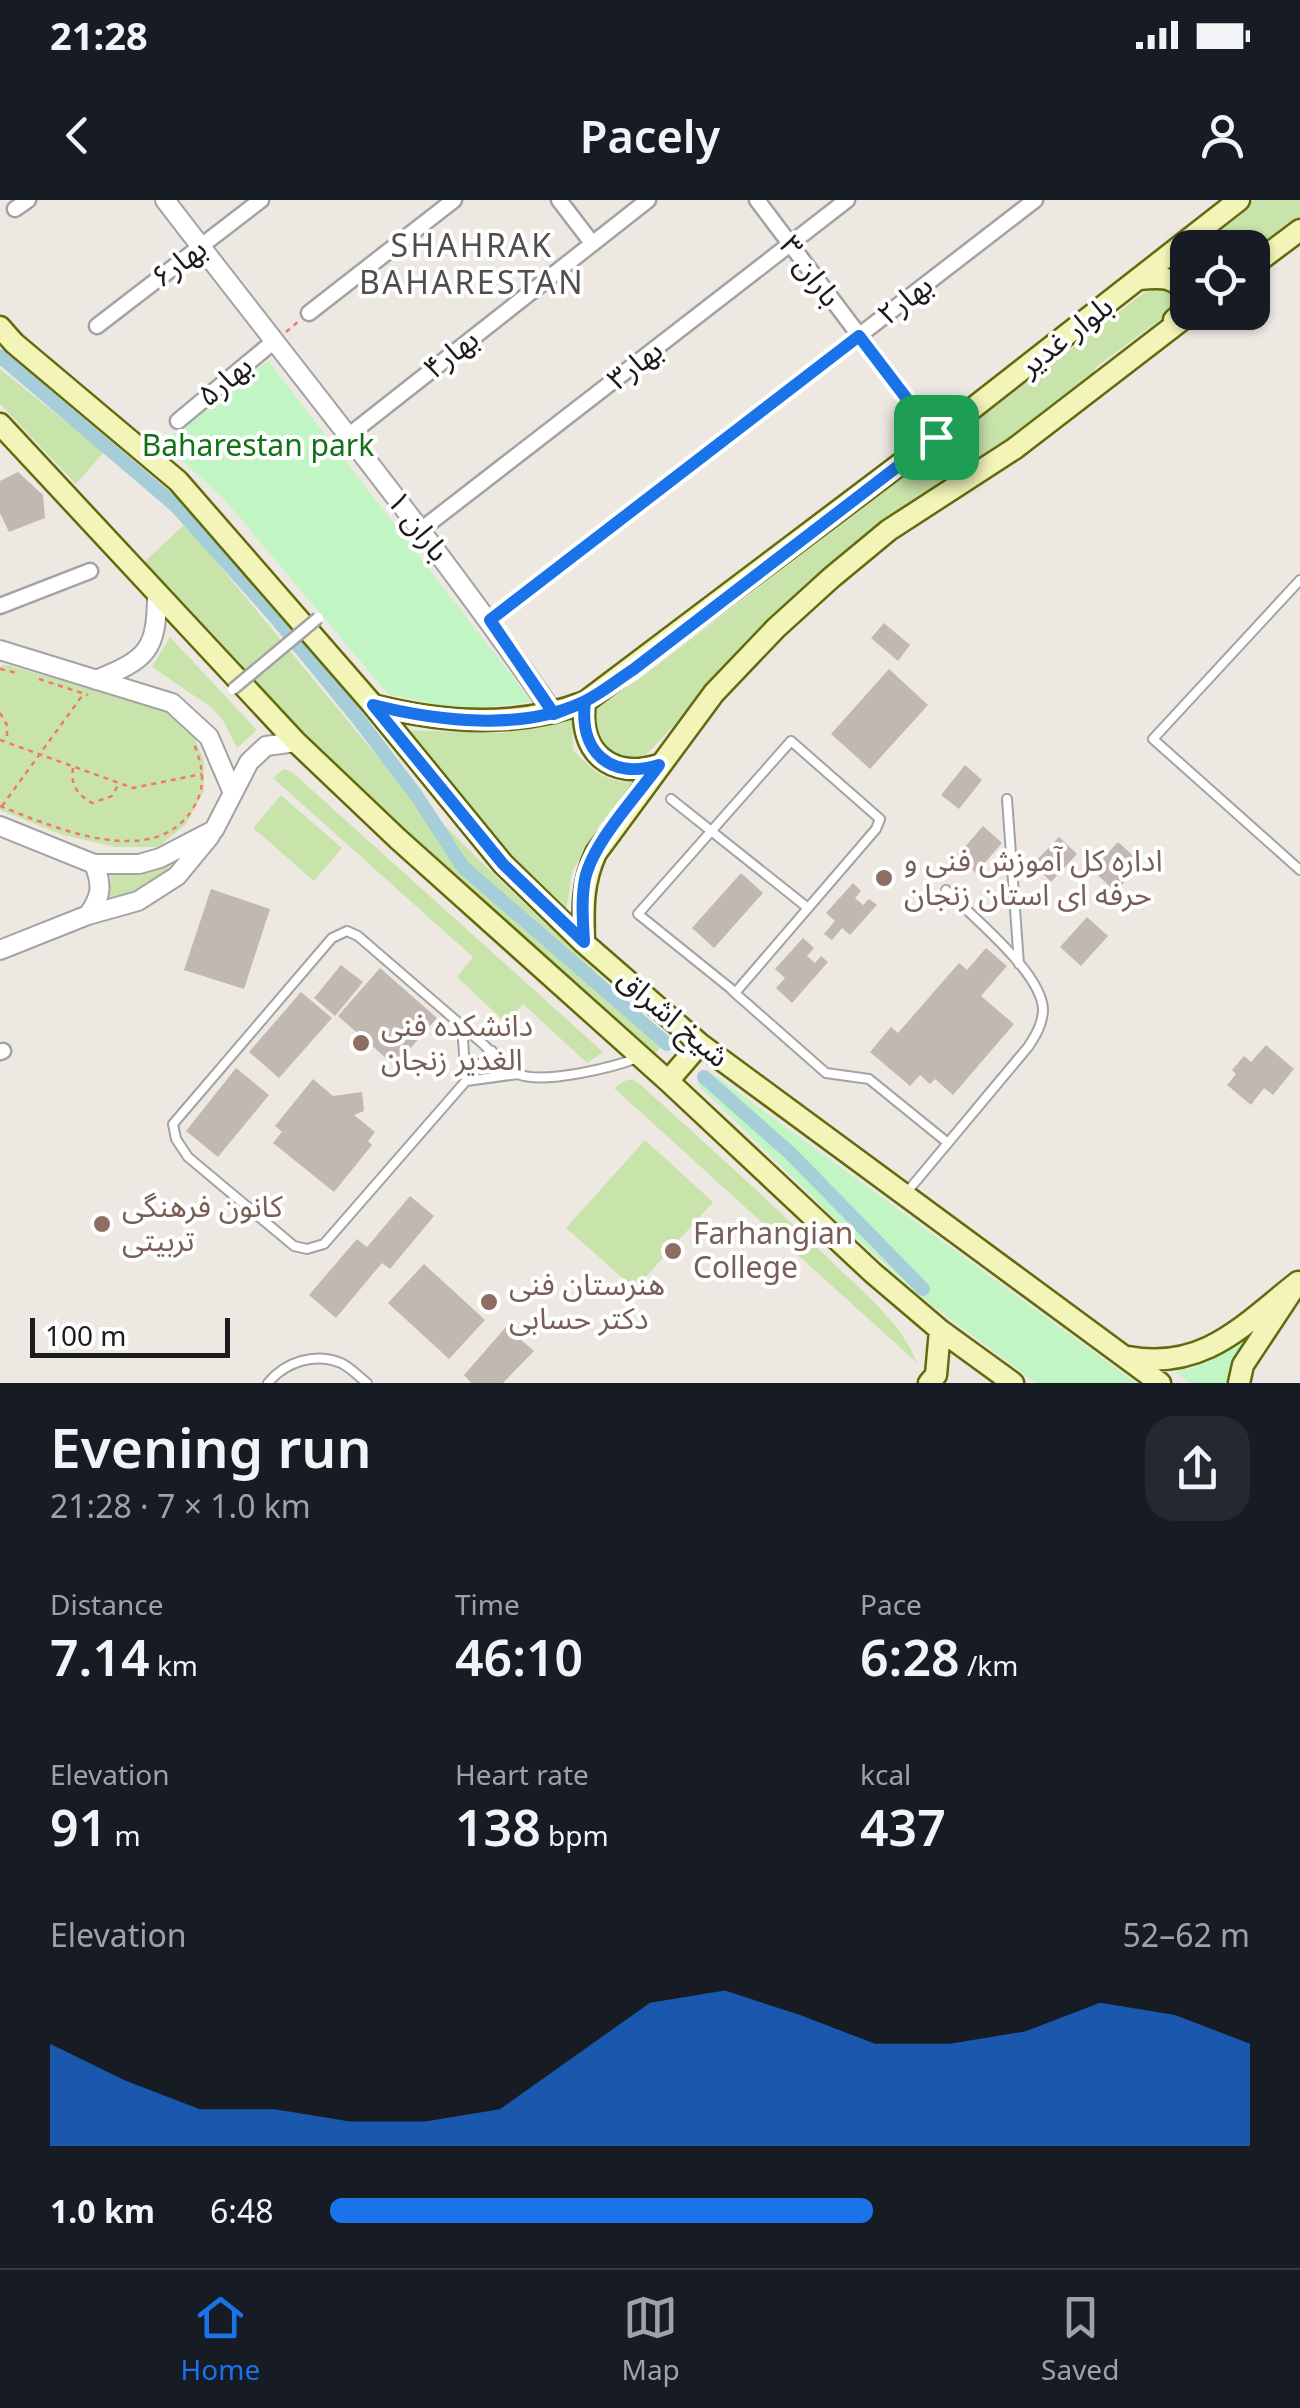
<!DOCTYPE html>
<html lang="en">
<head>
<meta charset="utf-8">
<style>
	:root { --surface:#171b24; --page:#242831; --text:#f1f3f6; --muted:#9ea1a6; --line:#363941; --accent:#1a73e8 }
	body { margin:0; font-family:"Noto Sans","Noto Sans Arabic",sans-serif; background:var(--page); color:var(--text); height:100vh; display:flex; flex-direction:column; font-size:38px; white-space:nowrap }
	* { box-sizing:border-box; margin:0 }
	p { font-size:32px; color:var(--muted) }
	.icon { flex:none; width:55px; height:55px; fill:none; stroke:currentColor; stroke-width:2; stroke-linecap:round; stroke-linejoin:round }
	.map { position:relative; height:1183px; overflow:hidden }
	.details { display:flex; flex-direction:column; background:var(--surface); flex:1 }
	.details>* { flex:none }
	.tools { position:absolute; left:1170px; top:30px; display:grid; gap:20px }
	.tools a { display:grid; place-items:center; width:100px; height:100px; border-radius:20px; background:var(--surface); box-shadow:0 2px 8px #0004; font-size:50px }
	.scale { position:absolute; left:30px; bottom:25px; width:200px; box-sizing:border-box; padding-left:10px; border:5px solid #1c1c1c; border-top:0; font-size:28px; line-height:35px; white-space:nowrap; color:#1c1c1c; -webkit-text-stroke:8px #fff; paint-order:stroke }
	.pin { position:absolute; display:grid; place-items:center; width:85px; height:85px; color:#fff; margin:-42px; border-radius:20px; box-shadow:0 5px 15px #0006 }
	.round { display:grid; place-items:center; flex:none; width:105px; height:105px; border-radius:30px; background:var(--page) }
	.head { display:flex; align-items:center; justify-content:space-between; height:170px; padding:0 50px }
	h1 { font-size:55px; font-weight:600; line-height:75px }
	.figures { display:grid; grid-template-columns:repeat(3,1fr); gap:15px; height:170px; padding:10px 50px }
	.figures div { display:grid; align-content:center }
	.figures b { font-size:50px; font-weight:600 }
	.figures small { font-size:28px; font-weight:400 }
	.figures p { font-size:28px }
	.chart { height:280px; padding:20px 50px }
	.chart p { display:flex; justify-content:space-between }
	.chart svg { width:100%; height:180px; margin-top:10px; fill:var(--accent); opacity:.7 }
	ul { padding:0 50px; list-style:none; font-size:32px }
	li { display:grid; grid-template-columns:160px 120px 1fr; align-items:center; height:75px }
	li i { height:25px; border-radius:12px; background:var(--accent) }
	.status { display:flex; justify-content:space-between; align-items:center; height:70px; padding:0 50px; background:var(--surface); direction:ltr }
	.status svg { height:28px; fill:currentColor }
	header { display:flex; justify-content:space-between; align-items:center; height:130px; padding:0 50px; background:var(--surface); font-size:45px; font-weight:600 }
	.tab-bar { display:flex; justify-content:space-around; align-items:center; height:140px; border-top:2px solid var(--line); background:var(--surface); font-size:28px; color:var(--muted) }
	.tab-bar a { display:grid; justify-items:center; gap:5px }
	.tab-bar .selected { color:var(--accent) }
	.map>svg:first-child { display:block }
	.grass { fill:#c9e4ab }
	.park { fill:#c1f5c3 }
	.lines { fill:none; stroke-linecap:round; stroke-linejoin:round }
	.canal { stroke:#a5ced8; stroke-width:14 }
	.building { fill:#c1b8b2 }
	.service-casing { stroke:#a3a3a3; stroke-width:12 }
	.minor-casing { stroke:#a3a3a3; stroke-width:19 }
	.tertiary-casing { stroke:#a3a3a3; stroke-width:22 }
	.secondary-casing { stroke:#636a0c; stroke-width:25 }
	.path { stroke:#ef7970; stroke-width:2.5; stroke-dasharray:5 5; stroke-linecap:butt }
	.service { stroke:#fff; stroke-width:8 }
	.minor { stroke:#fff; stroke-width:14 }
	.tertiary { stroke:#fff; stroke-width:18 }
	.secondary { stroke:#f3f4b8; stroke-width:20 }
	.pedestrian-bridge-casing { stroke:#a3a3a3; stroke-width:15; stroke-linecap:butt }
	.pedestrian-bridge { stroke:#fff; stroke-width:10 }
	.route-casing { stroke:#fff; stroke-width:20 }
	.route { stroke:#1a73e8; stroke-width:12 }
	.education-dot { fill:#8d6e63; stroke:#fff; stroke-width:4 }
	.labels { text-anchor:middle; stroke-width:8; stroke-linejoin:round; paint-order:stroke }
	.street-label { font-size:30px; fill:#1c1c1c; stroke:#fff }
	.park-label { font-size:30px; fill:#137117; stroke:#fff }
	.education-label { font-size:30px; fill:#785e54; stroke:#fff; text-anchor:start }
	.neighbourhood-label { font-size:32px; letter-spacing:2.5px; fill:#4f4f4f; stroke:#fff }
</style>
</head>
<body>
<div class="status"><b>21:28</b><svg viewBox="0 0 49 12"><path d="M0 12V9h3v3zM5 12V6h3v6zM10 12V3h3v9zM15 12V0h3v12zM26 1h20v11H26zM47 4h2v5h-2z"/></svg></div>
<header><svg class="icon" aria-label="back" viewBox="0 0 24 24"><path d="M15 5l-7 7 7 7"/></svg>Pacely<svg class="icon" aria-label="person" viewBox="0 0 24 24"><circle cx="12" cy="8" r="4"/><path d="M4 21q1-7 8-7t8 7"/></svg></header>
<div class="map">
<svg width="1300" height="1183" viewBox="0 0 1300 1183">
	<rect width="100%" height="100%" fill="#ede9e2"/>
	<path class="grass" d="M 1254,0 L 1300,0 L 1300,20 L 1253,56 L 1252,48 L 1192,48 Z
		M 1163,89 L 1170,93 L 1172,111 L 1096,167 L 1088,183 L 840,358 L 748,447 L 644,557 L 634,562 L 603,555 L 591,516 L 599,506 L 639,479 L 1145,92 Z
		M 0,169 L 104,252 L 76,284 L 0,204 Z
		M 185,324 L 376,555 L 478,659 L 666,839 L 656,853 C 527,742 400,628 278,509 C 231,462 187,412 142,364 Z
		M 170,437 L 257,530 L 237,548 L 224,522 L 212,508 L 152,467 Z
		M 7,465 L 96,490 L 116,490 L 160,503 L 193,534 L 204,560 L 204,591 L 186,624 L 158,647 L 116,647 L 63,635 L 0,610 L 0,466 Z
		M 572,520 L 573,550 C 594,572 606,583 637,582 L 599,626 L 572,672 L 565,719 L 506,658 L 398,530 L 500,533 Z
		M 284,569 L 292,572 L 603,852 L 587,863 L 523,804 L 506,823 L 457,777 L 473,757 L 273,578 Z
		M 281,595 L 342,648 L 314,681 L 253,628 Z
		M 181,654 L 159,679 L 104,705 L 111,681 L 108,669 Z
		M 627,880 L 634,880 L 641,885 C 704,942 767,999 828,1058 C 860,1090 901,1121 917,1163 L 614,888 Z
		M 645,940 L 713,1002 L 635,1089 L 566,1028 Z"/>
	<path class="park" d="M 268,161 L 532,502 L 459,510 L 388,494 L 224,299 L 162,242 Z
		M 706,869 L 1136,1183 L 1036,1183 L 925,1100 L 834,1018 L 697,884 Z
		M 1268,1115 C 1252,1136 1231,1157 1226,1183 L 1190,1183 L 1174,1171 C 1213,1169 1239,1139 1268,1115 Z"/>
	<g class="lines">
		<path class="canal" d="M 0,156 L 176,306 L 276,418 L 356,516 L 416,595 L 463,667 L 667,844
			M 704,877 L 791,954 L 923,1089"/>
	</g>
	<path class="building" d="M 18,272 L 43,295 L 45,318 L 9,332 L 0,313 L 0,281 Z
		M 884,423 L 910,445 L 898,461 L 871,438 Z
		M 889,469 L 928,505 L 870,569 L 831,534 Z
		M 965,565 L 982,580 L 959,609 L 941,595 Z
		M 983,626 L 1002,643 L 976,673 L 957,656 Z
		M 1059,637 L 1077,654 L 1051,682 L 1033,664 Z
		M 1118,642 L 1141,663 L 1116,692 L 1092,670 Z
		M 741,673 L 763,693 L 714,748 L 692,728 Z
		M 853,683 L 861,691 L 855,698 L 863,705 L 869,699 L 877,705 L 850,735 L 842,728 L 832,740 L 824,734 L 835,721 L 826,713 Z
		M 211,689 L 270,709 L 244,789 L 184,770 Z
		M 1087,717 L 1108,736 L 1081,766 L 1060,747 Z
		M 803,738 L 814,748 L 807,756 L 815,763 L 821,756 L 828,762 L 792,803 L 776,788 L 785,778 L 775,769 Z
		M 986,748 L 1007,766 L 981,796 L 1014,824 L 953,895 L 935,879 L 930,884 L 920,875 L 910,886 L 870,852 L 891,827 L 898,833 L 959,763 L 967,770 Z
		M 341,765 L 363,782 L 335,816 L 314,798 Z
		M 380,768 L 437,818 L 395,866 L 338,816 Z
		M 301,792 L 332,818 L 279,878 L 249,852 Z
		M 1266,845 L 1294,869 L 1273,895 L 1264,888 L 1251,905 L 1227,885 L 1236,874 L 1232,870 L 1244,856 L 1251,862 Z
		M 236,868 L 269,895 L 218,957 L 186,931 Z
		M 313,879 L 333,896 L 362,892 L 364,911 L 354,915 L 375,932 L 368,941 L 372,945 L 334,992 L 273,943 L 282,932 L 275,926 Z
		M 410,996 L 434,1016 L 390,1069 L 382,1063 L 336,1118 L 309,1095 L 357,1039 L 367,1047 Z
		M 424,1064 L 485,1120 L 449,1159 L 388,1103 Z
		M 506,1127 L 534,1151 L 503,1183 L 471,1183 L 464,1175 Z"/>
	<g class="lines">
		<g class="service-casing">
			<path id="service" d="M 1300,380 L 1153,539 L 1300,670
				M 671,599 L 808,708
				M 1007,599 L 1019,764
				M 735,793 L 876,629 L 880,619 L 791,541 L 638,714 L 730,788 L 735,793 L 826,873 L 869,879 L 948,943
				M 462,826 L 466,881 L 518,874
				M 492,851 L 324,1044 L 307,1049 L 294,1046 L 188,957 L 176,939 L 173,924 L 332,738 L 347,731 L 358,736 C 400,772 441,808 482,843 C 492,852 506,869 518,874 C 543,885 615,867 640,857
				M 907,992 L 1028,847 C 1036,835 1042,825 1043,811 C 1044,774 971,716 946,690
				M 268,1183 C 285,1162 315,1152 341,1163 C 350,1167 359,1177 367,1183"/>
		</g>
		<g class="minor-casing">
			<path id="minor" d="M 559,0 L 592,43
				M 757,0 L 936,237
				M 15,9 L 28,0
				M 309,113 L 454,0
				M 97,126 L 261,0
				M 178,221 L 273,142
				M 348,236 L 648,0
				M 422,329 L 847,0
				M 0,406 L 90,371
				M 490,420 L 1035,0
				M 0,852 L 3,851"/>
		</g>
		<g class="tertiary-casing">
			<path id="tertiary" d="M 165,0 C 296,171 432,337 554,514
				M 0,450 L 172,503 L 209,537 L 233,593
				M 96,480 C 148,459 157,450 157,393
				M 0,626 L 94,664 L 139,664 L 160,658 L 214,630 L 249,562 L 266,546 L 296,542
				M 88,715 C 101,697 103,686 94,664
				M 0,750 L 88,715 L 138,701 L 177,676 L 210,636"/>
		</g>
		<g class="secondary-casing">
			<path id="secondary" d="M 1252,66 L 1300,30
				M 1139,79 C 1161,77 1181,75 1187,101 L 1184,111 L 1174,120
				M 0,127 L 14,143 L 178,281 L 373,505 L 503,664 L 584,743 L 700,844 L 1160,1183
				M 0,224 L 296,542 L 398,639 L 668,881 L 873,1073 L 940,1130 L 1013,1183
				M 585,502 C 578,552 611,580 659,565
				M 373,505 C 443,523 517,528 585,502 L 936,237 L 1239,0
				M 584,743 C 583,710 582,683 596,653 L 714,493 L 776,428 L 831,378 L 889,330 L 1014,249 L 1192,112
				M 668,881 L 700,844
				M 1128,1157 C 1204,1171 1243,1125 1298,1082 L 1243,1165 L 1239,1183
				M 929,1183 L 936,1175 L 940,1130"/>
		</g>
		<path class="path" d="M 286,132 L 299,121
			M 0,469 L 17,473
			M 39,479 L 88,495
			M 0,513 L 7,525 L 7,539
			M 0,540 L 133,588 L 202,574
			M 73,568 C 70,585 78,595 92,603 L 112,596 L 119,583
			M 0,606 C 53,627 152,671 192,610 C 207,587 203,567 194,544
			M 2,606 L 82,496"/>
		<use href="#service" class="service"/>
		<use href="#minor" class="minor"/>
		<use href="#tertiary" class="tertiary"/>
		<use href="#secondary" class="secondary"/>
		<g class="pedestrian-bridge-casing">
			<path id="pedestrian-bridge" d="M 233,489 L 318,418"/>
		</g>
		<use href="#pedestrian-bridge" class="pedestrian-bridge"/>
	</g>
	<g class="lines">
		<g class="route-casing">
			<path id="route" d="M 936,237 L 634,469 C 617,480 600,495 581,503 C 520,531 437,521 373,505 L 503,664 L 584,742 C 583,721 581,700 585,679 C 593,642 637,596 659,565 C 610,580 579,552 585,502 L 554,514 L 490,420 L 859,136 L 936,237"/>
		</g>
		<use href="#route" class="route"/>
	</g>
	<g class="education-dot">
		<circle cx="884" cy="678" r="10"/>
		<circle cx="361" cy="843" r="10"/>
		<circle cx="102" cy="1024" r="10"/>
		<circle cx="673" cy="1051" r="10"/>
		<circle cx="489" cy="1102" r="10"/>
	</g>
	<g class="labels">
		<g class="street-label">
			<text transform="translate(179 63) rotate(-37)" y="10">بهار۶</text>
			<text transform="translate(810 71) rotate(53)" y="10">باران ۳</text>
			<text transform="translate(905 100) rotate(-38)" y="10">بهار۲</text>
			<text transform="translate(1066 136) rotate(-38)" y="10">بلوار غدیر</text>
			<text transform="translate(451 154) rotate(-38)" y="10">بهار۴</text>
			<text transform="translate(635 165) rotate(-38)" y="10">بهار۳</text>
			<text transform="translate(225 181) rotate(-40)" y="10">بهار۵</text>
			<text transform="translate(418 326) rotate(52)" y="10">باران ۱</text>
			<text transform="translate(673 818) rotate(40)" y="10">شیخ اشراق</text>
		</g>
		<g class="park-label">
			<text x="258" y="256">Baharestan park</text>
		</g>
		<g class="education-label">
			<text x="904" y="671">اداره کل آموزش فنی و<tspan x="904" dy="34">حرفه ای استان زنجان</tspan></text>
			<text x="381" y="836">دانشکده فنی<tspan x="381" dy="34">الغدیر زنجان</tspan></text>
			<text x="122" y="1017">کانون فرهنگی<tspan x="122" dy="34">تربیتی</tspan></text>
			<text x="693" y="1044">Farhangian<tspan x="693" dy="34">College</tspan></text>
			<text x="509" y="1095">هنرستان فنی<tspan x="509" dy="34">دکتر حسابی</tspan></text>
		</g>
		<g class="neighbourhood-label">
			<text x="472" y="57">SHAHRAK<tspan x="472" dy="37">BAHARESTAN</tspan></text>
		</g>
	</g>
</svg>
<div class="tools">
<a><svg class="icon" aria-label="locate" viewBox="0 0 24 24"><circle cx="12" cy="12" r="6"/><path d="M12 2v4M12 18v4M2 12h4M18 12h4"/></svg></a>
</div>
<div class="scale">100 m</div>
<div class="pin" style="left:936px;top:237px;background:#1e9e55"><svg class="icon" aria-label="arrive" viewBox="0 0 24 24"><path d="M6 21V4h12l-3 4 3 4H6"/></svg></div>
</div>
<section class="details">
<div class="head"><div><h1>Evening run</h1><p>21:28 · 7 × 1.0 km</p></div><a class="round"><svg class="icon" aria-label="share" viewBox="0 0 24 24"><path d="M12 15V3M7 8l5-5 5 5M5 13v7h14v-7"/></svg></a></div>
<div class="figures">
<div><p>Distance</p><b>7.14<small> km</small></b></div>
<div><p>Time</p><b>46:10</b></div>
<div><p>Pace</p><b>6:28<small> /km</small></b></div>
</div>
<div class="figures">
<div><p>Elevation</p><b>91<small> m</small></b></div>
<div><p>Heart rate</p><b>138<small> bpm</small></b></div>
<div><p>kcal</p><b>437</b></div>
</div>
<div class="chart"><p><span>Elevation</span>52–62 m</p>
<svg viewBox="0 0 160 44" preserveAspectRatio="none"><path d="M0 44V19L10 28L20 35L30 35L40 38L50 38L60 35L70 22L80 9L90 6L100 12L110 19L120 19L130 16L140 9L150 12L160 19V44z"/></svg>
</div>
<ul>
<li><b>1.0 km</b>6:48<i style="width:59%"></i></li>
</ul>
</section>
<nav class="tab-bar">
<a class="selected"><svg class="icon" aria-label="home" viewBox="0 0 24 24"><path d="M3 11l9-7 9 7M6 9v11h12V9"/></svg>Home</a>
<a><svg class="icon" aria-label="map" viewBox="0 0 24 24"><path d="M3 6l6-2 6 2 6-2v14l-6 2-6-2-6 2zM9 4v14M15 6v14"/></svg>Map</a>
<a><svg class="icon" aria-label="saved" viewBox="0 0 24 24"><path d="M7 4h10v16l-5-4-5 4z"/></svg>Saved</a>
</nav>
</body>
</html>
